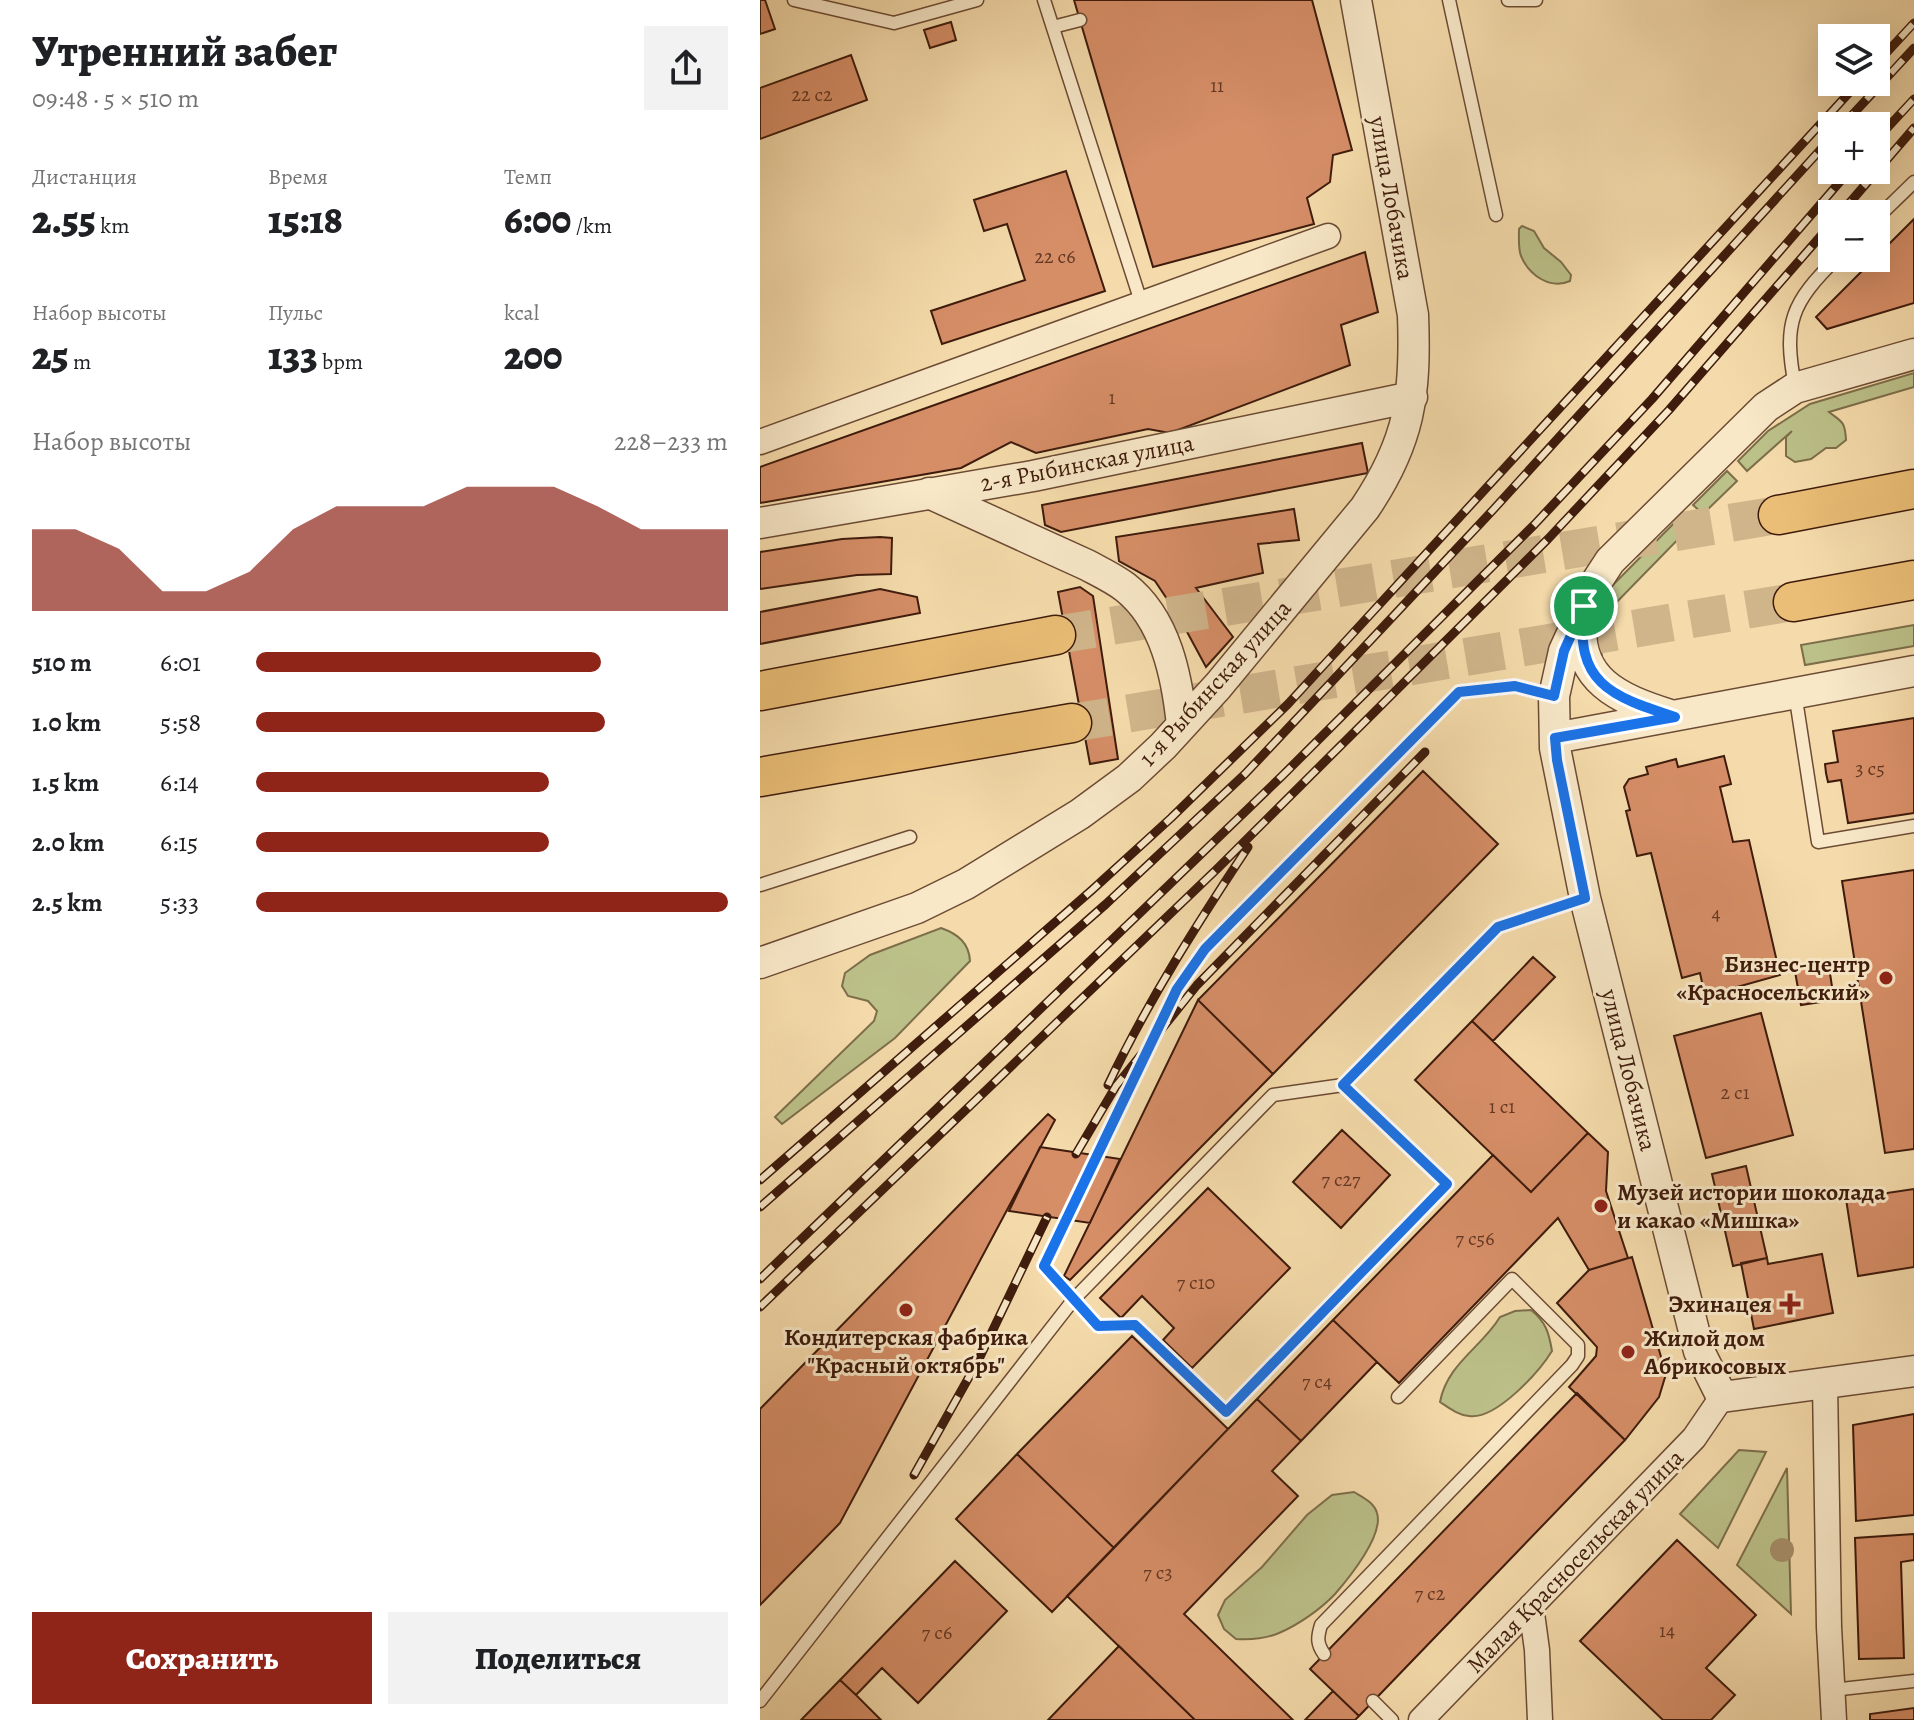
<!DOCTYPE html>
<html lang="ru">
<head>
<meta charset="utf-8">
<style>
	:root { --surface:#fff; --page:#f2f2f2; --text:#202124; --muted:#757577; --accent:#8f2418 }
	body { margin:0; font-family:Alegreya,serif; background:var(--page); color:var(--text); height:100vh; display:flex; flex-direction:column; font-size:30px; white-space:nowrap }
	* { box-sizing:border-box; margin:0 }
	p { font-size:26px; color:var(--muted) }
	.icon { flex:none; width:44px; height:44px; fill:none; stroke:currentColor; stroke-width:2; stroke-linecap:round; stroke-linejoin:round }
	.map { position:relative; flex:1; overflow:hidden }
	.drawer { display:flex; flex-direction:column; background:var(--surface); width:760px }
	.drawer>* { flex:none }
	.buttons { position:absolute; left:1058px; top:24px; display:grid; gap:16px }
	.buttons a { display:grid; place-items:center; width:72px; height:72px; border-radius:0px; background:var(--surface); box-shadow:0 8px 32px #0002; font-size:40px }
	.pin { position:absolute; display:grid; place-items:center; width:68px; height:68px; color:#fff; margin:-34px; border:4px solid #fff; border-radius:50%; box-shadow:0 2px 8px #0007 }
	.round { display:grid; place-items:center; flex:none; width:84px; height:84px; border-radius:0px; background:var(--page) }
	.overview { display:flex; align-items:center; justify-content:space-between; height:136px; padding:0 32px }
	h1 { font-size:44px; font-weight:800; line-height:60px }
	.figures { display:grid; grid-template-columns:repeat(3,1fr); gap:12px; height:136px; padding:8px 32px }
	.figures div { display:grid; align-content:center }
	.figures b { font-size:40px; font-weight:800 }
	.figures small { font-size:22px; font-weight:400 }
	.figures p { font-size:22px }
	.chart { height:224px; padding:16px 32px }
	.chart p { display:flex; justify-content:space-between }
	.chart svg { width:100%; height:144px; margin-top:8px; fill:var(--accent); opacity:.7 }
	.primary-button { display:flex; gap:16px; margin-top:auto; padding:16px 32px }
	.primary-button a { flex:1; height:92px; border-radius:0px; background:var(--accent); color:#fff; font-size:32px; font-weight:800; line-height:92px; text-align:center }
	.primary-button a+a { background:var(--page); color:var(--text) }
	ul { padding:0 32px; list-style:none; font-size:26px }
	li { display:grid; grid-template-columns:128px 96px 1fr; align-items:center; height:60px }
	li i { height:20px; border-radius:10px; background:var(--accent) }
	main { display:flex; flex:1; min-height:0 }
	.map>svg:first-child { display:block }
	.green { fill:#bcc089; stroke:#7d6e4a; stroke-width:2 }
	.building { fill:#d68e67; stroke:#3e1b0c; stroke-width:2 }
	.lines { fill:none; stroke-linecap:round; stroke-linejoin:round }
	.primary-tunnel { stroke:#d0b58b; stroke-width:38; stroke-dasharray:38 19; stroke-linecap:butt }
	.service-casing { stroke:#6c4b34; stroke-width:15 }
	.minor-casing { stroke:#6c4b34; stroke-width:27 }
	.tertiary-casing { stroke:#6c4b34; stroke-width:33 }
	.primary-casing { stroke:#3e1b0c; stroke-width:41 }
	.service { stroke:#f8e8c8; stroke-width:12 }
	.minor { stroke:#f8e8c8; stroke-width:24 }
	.tertiary { stroke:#f8e8c8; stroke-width:30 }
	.primary { stroke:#eabe76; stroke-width:38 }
	.rail-casing { stroke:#3e1b0c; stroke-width:9 }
	.rail { stroke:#f8e8c8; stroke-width:6; stroke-dasharray:18; stroke-linecap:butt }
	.tree { fill:#a58d68 }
	.route-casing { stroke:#fff; stroke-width:16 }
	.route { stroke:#1a73e8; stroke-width:10 }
	.poi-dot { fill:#8f2418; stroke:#f8e8c8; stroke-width:3 }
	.labels { text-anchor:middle; stroke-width:6; stroke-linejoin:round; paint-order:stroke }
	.number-label { font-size:20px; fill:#643823 }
	.street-label { font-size:24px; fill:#3e1b0c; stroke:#f8e8c8 }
	.poi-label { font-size:24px; font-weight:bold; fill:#3e1b0c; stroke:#f8e8c8; text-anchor:end }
</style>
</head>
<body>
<main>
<section class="drawer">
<div class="overview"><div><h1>Утренний забег</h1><p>09:48 · 5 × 510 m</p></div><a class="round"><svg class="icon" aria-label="share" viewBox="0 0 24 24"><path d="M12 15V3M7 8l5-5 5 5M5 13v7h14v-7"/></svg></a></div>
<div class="figures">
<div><p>Дистанция</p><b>2.55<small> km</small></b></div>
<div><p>Время</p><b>15:18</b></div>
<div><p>Темп</p><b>6:00<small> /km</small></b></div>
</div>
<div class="figures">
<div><p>Набор высоты</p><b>25<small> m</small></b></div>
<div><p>Пульс</p><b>133<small> bpm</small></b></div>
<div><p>kcal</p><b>200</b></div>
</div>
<div class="chart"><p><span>Набор высоты</span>228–233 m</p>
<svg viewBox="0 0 160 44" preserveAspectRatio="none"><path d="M0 44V19L10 19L20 25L30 38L40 38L50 32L60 19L70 12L80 12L90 12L100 6L110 6L120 6L130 12L140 19L150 19L160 19V44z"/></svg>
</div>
<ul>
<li><b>510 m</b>6:01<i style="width:73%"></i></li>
<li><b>1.0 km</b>5:58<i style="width:74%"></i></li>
<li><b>1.5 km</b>6:14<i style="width:62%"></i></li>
<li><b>2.0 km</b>6:15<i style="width:62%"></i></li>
<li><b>2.5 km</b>5:33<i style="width:100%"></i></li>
</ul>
<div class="primary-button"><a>Сохранить</a><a>Поделиться</a></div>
</section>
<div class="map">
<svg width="1154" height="1720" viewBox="0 0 1154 1720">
	<rect width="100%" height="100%" fill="#f5dbab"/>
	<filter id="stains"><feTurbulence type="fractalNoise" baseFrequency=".0025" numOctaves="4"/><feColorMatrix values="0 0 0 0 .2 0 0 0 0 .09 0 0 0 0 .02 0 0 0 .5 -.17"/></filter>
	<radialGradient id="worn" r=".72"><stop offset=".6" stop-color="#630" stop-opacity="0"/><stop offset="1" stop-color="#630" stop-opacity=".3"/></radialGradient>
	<path class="green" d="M 762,226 L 774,231 L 784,248 L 801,262 L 811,275 L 810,281 C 790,290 769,275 761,256 C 758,248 759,237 759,229 Z
		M 1154,373 L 1154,387 L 1069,412 C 1082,422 1085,421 1086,440 L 1076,448 L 1066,448 L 1051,459 L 1035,462 L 1026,456 L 1026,437 L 1032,431 L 987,471 L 978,461 L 1008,431 L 1050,404 Z
		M 967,471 L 977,481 L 943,514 L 933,505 Z
		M 923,514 L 933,524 L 845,614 L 839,634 L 843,664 L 831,630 L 842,596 Z
		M 1154,625 L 1154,646 L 1045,665 L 1041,645 Z
		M 181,928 C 198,934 209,943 210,961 L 135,1038 L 22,1124 L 15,1117 L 114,1021 L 117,1011 L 108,1001 L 88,996 L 82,986 L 85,973 L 110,955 Z
		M 771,1310 C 786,1322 789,1333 792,1351 C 779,1372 736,1420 709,1416 C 698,1415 689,1408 680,1402 C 687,1364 722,1347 740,1317 L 755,1311 Z
		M 979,1450 L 1006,1452 L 958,1548 L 920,1514 Z
		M 1027,1468 L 1031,1614 L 977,1565 Z
		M 594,1492 C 602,1497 614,1502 617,1513 C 624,1535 589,1578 575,1594 C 561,1609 538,1625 519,1633 C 505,1639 491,1640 476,1639 L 464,1629 L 458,1615 L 465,1600 L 502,1567 L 547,1515 L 572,1495 Z"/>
	<path class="building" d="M 0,0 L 5,0 L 15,29 L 0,34 Z
		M 314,0 L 552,0 L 592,150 L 573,155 L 570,182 L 547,198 L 554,224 L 393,267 Z
		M 191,22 L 196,40 L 170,48 L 164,30 Z
		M 91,55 L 107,100 L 0,139 L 0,88 Z
		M 306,171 L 345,291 L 182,344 L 171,311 L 265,280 L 247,224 L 224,231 L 214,200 Z
		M 1154,219 L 1154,303 L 1067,329 L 1056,317 Z
		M 605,252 L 618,312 L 581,325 L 590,365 L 410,433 L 388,429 L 276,453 L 251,442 L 201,468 L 0,503 L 0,467 Z
		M 602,443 L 608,473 L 301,532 L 285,525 L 282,505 Z
		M 534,509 L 539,540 L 498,544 L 503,573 L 436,588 L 473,637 L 446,667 L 419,617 L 395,581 L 359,561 L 356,537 Z
		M 120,537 L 132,538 L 131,574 L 97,575 L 0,589 L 0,552 L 82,539 Z
		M 320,587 L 333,596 L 358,759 L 330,764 L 298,592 Z
		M 120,589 L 157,597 L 160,613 L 0,644 L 0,612 Z
		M 1154,718 L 1154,813 L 1088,823 L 1081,780 L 1068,782 L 1066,773 L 1065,764 L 1078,762 L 1073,731 Z
		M 964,756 L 971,784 L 960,787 L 973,842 L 989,840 L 1020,975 L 945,996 L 940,973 L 922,978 L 891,853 L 877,856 L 866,811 L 870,810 L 864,787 L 869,779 L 888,774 L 886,767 L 916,759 L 918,767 Z
		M 663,771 L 738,844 L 513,1074 L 438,1000 Z
		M 1154,870 L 1154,1149 L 1125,1153 L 1082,881 Z
		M 773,957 L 795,977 L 733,1041 L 712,1021 Z
		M 1068,960 L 1074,1000 L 1041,1005 L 1034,966 Z
		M 438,1000 L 513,1074 L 310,1280 L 304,1276 Z
		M 1001,1013 L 1033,1135 L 946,1158 L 914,1036 Z
		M 712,1021 L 828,1133 L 771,1192 L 655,1080 Z
		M 288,1114 L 295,1120 L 80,1523 L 0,1605 L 0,1409 Z
		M 582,1130 L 630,1175 L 581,1228 L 533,1182 Z
		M 828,1133 L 848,1152 L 846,1191 L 868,1258 L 829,1270 L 798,1218 L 639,1383 L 573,1320 L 733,1155 L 771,1192 Z
		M 280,1147 L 360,1159 L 330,1223 L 249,1211 Z
		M 986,1166 L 1007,1258 L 973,1266 L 952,1174 Z
		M 448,1188 L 530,1268 L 432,1368 L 403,1340 L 414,1328 L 382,1296 L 361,1318 L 340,1298 Z
		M 1154,1189 L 1154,1267 L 1098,1276 L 1086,1199 Z
		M 1062,1254 L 1073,1313 L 994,1329 L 981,1263 L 1007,1258 L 1008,1264 Z
		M 872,1257 L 906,1374 L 899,1397 L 865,1440 L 809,1387 L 836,1356 L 837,1347 L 797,1303 L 829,1270 Z
		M 573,1320 L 617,1362 L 541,1441 L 497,1399 Z
		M 372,1336 L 468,1429 L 354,1548 L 257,1454 Z
		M 817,1393 L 865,1440 L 599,1716 L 550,1669 Z
		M 497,1399 L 541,1441 L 512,1471 L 538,1496 L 424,1614 L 533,1720 L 435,1720 L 307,1596 Z
		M 1154,1414 L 1154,1515 L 1096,1521 L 1093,1425 Z
		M 257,1454 L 354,1548 L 292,1612 L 196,1519 Z
		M 1154,1534 L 1154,1560 L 1141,1562 L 1144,1658 L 1099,1659 L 1095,1538 Z
		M 917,1540 L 996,1615 L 946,1668 L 975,1695 L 951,1720 L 903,1720 L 820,1641 Z
		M 195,1561 L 247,1611 L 158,1703 L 122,1668 L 96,1695 L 80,1680 Z
		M 359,1646 L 435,1720 L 288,1720 Z
		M 80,1680 L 96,1695 L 121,1720 L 41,1720 Z
		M 573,1691 L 599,1716 L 595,1720 L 545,1720 Z
		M 1154,1708 L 1154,1720 L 1110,1720 L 1110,1714 Z"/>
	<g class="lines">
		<path class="primary-tunnel" d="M 296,635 L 1018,515
			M 312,723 L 1033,602"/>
		<g class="service-casing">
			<path id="service" d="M 34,0 L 134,23 L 217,0
				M 284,0 L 382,305
				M 689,0 L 736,215
				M 748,0 L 776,0
				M 293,27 L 320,20
				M 1116,219 L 1154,182
				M 1035,386 C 1023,323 1031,303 1077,258
				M 1035,693 L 1058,842 L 1154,826
				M 0,885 L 150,837
				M 583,1085 L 687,1184 L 466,1412 L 375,1325 L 338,1326 L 314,1299 L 513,1095 L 583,1085 L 738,927 L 825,898
				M 564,1654 C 557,1644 557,1638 561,1625 L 812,1365 L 818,1356 L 818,1345 L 752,1279 L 638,1397
				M 1072,1690 L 1154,1681
				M 0,1701 L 314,1299 L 284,1266 L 417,989 L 445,949 L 699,692 L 755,686 L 794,696
				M 613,1701 L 632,1720"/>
		</g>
		<g class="minor-casing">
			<path id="minor" d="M 0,442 L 568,236
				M 1065,1383 L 1069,1627 L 1074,1720
				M 771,1606 L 777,1650 L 780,1720
				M 661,1720 L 934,1438 L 962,1397"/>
		</g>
		<g class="tertiary-casing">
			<path id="tertiary" d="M 1154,354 L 1035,388 L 1006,407 L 850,561 L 835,584 L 804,651 L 794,696 L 795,748 L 825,898 L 939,1351 L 962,1397 L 1154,1371
				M 169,493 L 327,565 C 340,572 353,578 365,587 C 406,619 417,677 422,725
				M 0,523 L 273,476 L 652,397
				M 822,617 C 814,680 859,699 910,715
				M 795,738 L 1154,671
				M 0,963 L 157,908 L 206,884 L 320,814 L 369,778 L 403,746 L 458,686 L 605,508 C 650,441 656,395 653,315 L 596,0"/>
		</g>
		<g class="primary-casing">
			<path id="primary" d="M 1018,515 L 1154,489
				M 1033,602 L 1154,580
				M 0,691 L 296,635
				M 0,777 L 312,723"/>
		</g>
		<use href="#service" class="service"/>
		<use href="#minor" class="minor"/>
		<use href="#tertiary" class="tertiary"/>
		<use href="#primary" class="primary"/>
		<g class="rail-casing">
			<path id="rail" d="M 1116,64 L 1154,23
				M 1082,126 L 1154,48
				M 1116,140 L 1154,99
				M 1080,214 L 1154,128
				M 348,1085 C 388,1001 437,924 488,847
				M 316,1154 L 356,1086 L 437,985 L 665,752
				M 0,1180 L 332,890 L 411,818 L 528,704 L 1099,82
				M 0,1207 L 346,904 L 485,774 L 732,511 L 1072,137
				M 0,1279 L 522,776 L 774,525 L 892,399 L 1090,170
				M 0,1307 L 458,868 L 788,539 L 909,410 L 1072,223
				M 154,1475 L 218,1361 L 287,1217"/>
		</g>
		<use href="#rail" class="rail"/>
	</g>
	<circle class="tree" cx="1022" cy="1550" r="12"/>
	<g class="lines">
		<g class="route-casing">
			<path id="route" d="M 824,606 C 814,683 850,696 915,717 L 795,738 L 797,760 L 825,898 L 738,927 L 583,1085 L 687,1184 L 466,1412 L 375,1325 L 338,1326 L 284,1266 L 417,989 L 445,949 L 699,692 L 755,686 L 794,696 L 804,651 Z"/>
		</g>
		<use href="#route" class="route"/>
	</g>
	<g class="poi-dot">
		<circle cx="1126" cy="978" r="8"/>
		<circle cx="841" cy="1206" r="8"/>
		<path d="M1026 1292h8v8h8v8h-8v8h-8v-8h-8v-8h8z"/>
		<circle cx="146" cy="1310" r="8"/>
		<circle cx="868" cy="1352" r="8"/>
	</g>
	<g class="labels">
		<g class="number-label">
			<text x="457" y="92">11</text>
			<text x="52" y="101">22 c2</text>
			<text x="295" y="263">22 с6</text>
			<text x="352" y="404">1</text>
			<text x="1110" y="775">3 с5</text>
			<text x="956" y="920">4</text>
			<text x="975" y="1099">2 с1</text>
			<text x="742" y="1113">1 с1</text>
			<text x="581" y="1186">7 с27</text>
			<text x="715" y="1245">7 с56</text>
			<text x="436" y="1289">7 с10</text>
			<text x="557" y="1388">7 с4</text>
			<text x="398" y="1579">7 с3</text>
			<text x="670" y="1600">7 с2</text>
			<text x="907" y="1637">14</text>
			<text x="177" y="1639">7 с6</text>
		</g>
		<g class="street-label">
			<text transform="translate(632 198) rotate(80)" y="8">улица Лобачика</text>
			<text transform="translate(327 463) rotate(-11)" y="8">2-я Рыбинская улица</text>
			<text transform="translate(455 683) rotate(-48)" y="8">1-я Рыбинская улица</text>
			<text transform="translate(869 1070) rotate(76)" y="8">улица Лобачика</text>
			<text transform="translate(815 1561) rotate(-46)" y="8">Малая Красносельская улица</text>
		</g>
		<g class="poi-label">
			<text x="1110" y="972">Бизнес-центр<tspan x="1110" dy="28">«Красносельский»</tspan></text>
			<text x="857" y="1200" text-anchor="start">Музей истории шоколада<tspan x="857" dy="28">и какао «Мишка»</tspan></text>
			<text x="1012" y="1312">Эхинацея</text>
			<text x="146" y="1345" text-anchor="middle">Кондитерская фабрика<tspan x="146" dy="28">"Красный октябрь"</tspan></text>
			<text x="884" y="1346" text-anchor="start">Жилой дом<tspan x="884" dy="28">Абрикосовых</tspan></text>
		</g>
	</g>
	<rect width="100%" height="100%" filter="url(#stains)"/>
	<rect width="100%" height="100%" fill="url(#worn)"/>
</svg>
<div class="buttons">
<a><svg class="icon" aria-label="layers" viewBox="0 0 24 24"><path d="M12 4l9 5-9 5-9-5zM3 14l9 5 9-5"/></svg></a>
<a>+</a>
<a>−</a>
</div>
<div class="pin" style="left:824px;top:606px;background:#1e9e55"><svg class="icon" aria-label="arrive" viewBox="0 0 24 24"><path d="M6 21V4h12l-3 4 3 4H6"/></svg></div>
</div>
</main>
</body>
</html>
